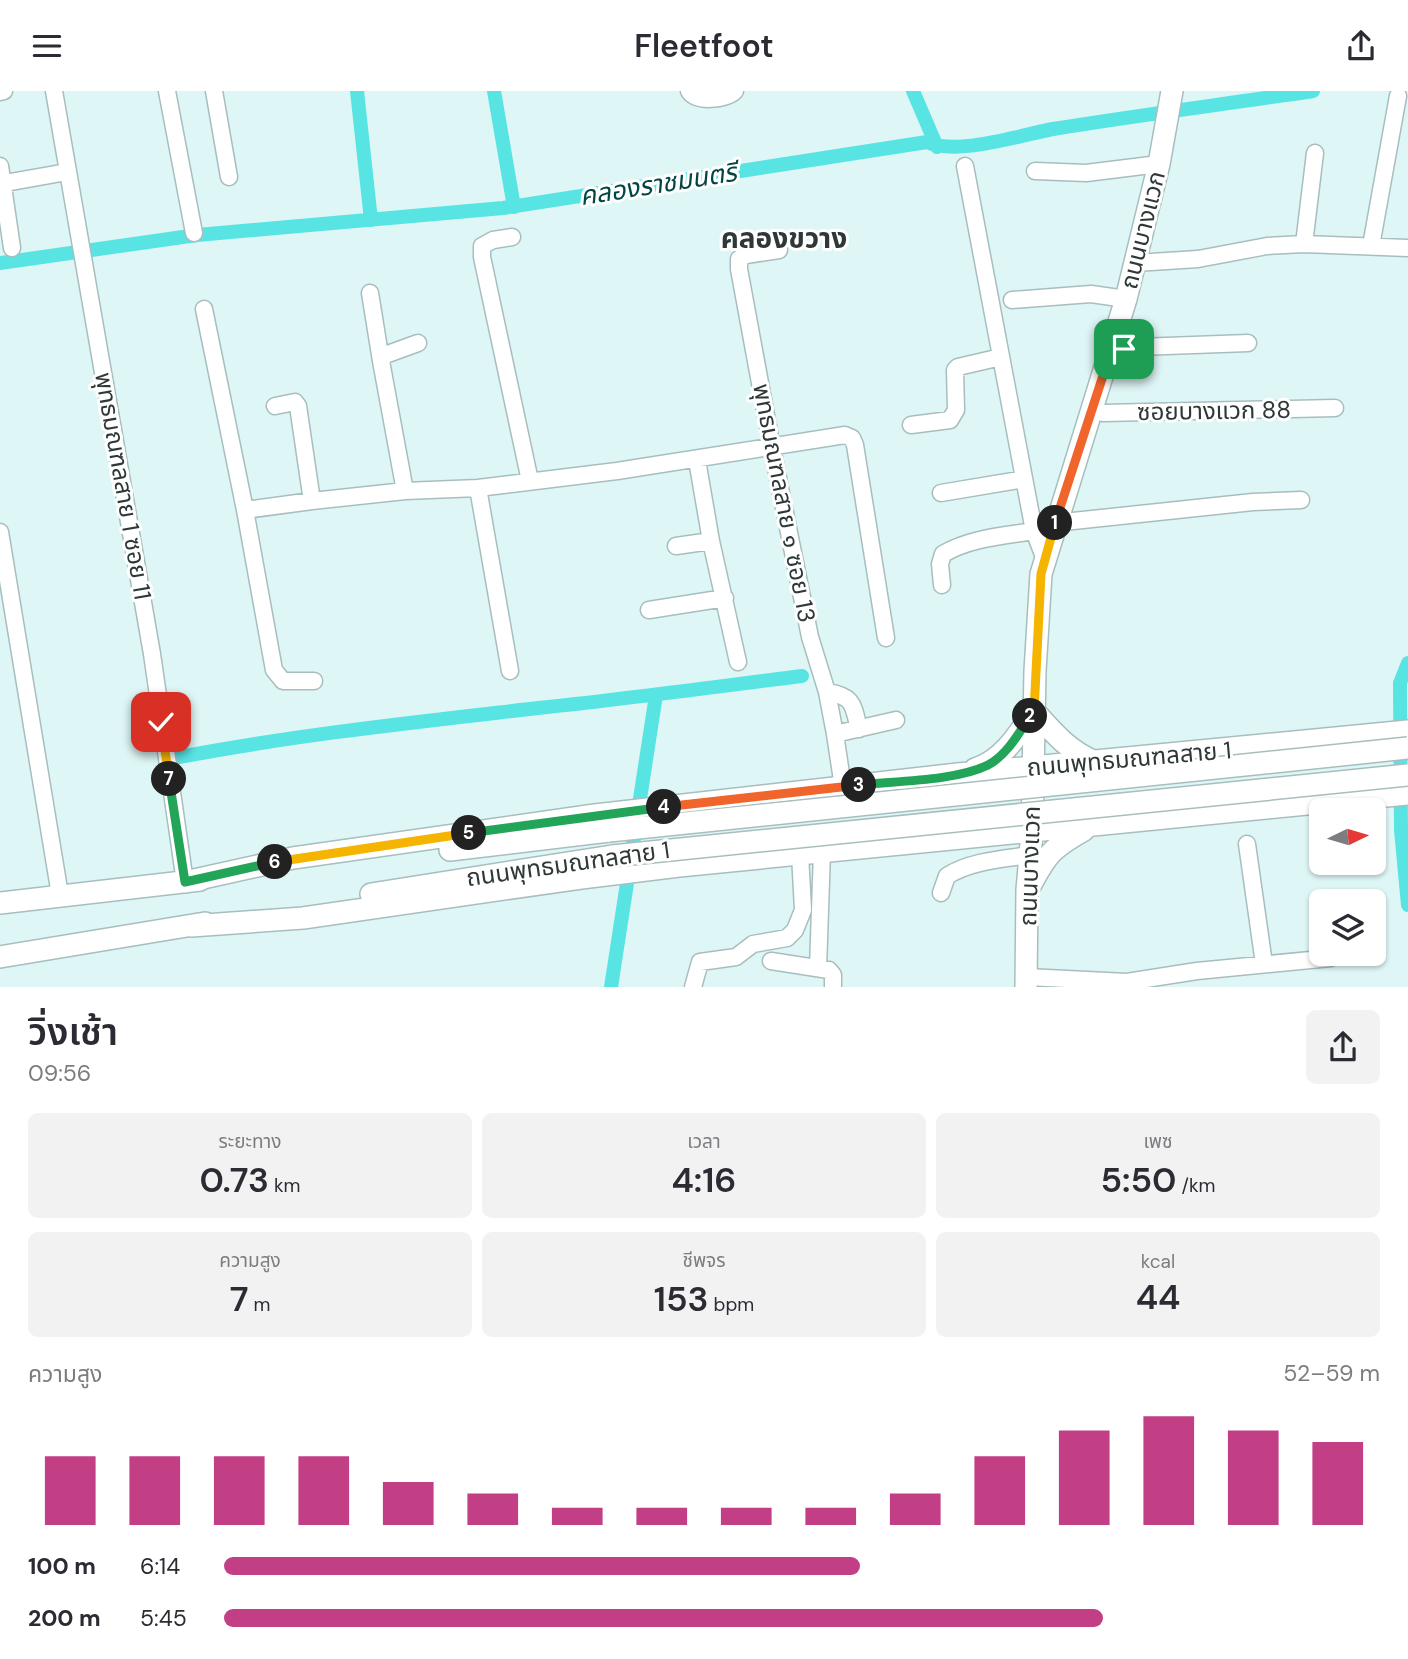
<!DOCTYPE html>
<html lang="th">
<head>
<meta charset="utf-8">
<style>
	:root { --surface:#fff; --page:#f2f2f3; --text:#2b2b33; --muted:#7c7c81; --accent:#c23f85 }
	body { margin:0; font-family:"DM Sans","Noto Sans Thai",sans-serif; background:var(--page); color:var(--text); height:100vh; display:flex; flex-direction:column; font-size:26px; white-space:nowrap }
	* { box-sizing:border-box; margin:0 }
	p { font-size:23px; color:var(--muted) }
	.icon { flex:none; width:38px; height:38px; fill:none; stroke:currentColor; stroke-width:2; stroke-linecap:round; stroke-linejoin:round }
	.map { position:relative; height:896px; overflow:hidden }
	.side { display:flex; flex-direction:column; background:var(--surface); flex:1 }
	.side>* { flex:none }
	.needle { width:46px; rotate:85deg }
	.buttons { position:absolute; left:1309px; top:707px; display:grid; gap:14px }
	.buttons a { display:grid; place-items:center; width:77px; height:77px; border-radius:10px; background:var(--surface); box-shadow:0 2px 5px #0004; font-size:35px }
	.pin { position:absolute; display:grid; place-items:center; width:60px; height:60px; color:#fff; margin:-30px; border-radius:14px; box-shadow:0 4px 10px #0006 }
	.km { position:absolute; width:35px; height:35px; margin:-18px; border-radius:50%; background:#222; color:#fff; font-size:19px; line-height:35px; text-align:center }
	.round { display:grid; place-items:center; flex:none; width:74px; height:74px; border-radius:10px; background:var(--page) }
	.head { display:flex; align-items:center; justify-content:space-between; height:119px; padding:0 28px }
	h1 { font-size:38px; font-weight:600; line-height:52px }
	.figures { display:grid; grid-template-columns:repeat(3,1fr); gap:10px; height:119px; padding:7px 28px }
	.figures div { display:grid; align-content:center; border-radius:10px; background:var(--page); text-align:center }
	.figures b { font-size:35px; font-weight:600 }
	.figures small { font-size:19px; font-weight:400 }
	.figures p { font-size:19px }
	.chart { height:196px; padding:14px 28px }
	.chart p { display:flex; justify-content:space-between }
	.chart svg { width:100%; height:126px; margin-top:7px; stroke:var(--accent); stroke-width:6 }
	ul { padding:0 28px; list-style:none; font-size:23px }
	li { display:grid; grid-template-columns:112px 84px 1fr; align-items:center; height:52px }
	li i { height:18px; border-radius:9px; background:var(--accent) }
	header { display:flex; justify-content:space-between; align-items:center; height:91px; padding:0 28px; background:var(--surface); font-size:32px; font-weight:600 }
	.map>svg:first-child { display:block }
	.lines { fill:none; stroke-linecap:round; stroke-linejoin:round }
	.canal { stroke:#59e4e4; stroke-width:14 }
	.street-casing { stroke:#a8bebe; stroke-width:19 }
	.secondary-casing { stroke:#a8bebe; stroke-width:24 }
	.street { stroke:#fff; stroke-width:16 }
	.secondary { stroke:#fff; stroke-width:21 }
	.secondary-bridge-casing { stroke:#a8bebe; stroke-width:24; stroke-linecap:butt }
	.secondary-bridge { stroke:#fff; stroke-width:21 }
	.split-1-casing { stroke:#fff; stroke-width:14 }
	.split-2-casing { stroke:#fff; stroke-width:14 }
	.split-3-casing { stroke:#fff; stroke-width:14 }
	.split-4-casing { stroke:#fff; stroke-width:14 }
	.split-5-casing { stroke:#fff; stroke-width:14 }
	.split-6-casing { stroke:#fff; stroke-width:14 }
	.split-7-casing { stroke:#fff; stroke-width:14 }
	.split-8-casing { stroke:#fff; stroke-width:14 }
	.split-1 { stroke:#f0652b; stroke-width:9 }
	.split-2 { stroke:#f5b400; stroke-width:9 }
	.split-3 { stroke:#22a559; stroke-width:9 }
	.split-4 { stroke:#f0652b; stroke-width:9 }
	.split-5 { stroke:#22a559; stroke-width:9 }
	.split-6 { stroke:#f5b400; stroke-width:9 }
	.split-7 { stroke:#22a559; stroke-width:9 }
	.split-8 { stroke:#f5b400; stroke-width:9 }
	.labels { text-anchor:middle; stroke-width:6; stroke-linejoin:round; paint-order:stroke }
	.street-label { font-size:24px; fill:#2e3837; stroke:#fefefe }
	.water-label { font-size:26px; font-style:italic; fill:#024545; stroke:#fefefe }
	.quarter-label { font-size:28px; font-weight:bold; fill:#2e3837; stroke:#fefefe }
</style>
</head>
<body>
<header><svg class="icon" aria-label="menu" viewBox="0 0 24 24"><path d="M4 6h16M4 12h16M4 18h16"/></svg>Fleetfoot<svg class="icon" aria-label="share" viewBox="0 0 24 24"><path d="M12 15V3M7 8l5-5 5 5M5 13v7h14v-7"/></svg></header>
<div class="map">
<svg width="1408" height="896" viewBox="0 0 1408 896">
	<rect width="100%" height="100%" fill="#dff6f6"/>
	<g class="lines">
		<path class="canal" d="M 357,0 L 371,129
			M 494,0 L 514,116
			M 913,0 L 937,56
			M 0,172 L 197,144 L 503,117 L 927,51 C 956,65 1021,44 1053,38 C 1139,24 1226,13 1313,0
			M 1408,572 L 1400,592 L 1401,739 L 1408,814
			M 174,667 C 294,644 417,631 538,617 C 626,608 714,596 802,585
			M 611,896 L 656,604"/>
		<g class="street-casing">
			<path id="street" d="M 54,0 L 152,563 L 185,791
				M 167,0 L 194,142
				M 214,0 L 229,86
				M 689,0 C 696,12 727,9 735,0
				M 0,1 L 4,0
				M 0,75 L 12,157
				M 965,75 L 1034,440 L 1044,466
				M 1035,80 L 1086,82 L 1159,73
				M 0,93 L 67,81
				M 512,146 L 493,149 L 482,155 L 482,166 L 530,390
				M 1304,153 L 1315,62
				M 1371,155 L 1398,5
				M 779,159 L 746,164 L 739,168 L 739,178 L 772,357 L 810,546 L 827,601 L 835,643 L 843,696
				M 1135,172 L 1198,168 L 1267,155 L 1304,153 L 1408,157
				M 370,202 L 381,270
				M 1012,209 L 1091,203 L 1126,208
				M 204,218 L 245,419 L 274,579 L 283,590 L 314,590
				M 1112,257 L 1248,252
				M 275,315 L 295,311 L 298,315 L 312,410
				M 1092,318 L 1103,322 L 1335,317
				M 911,334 L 950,329 L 956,319 L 955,279 L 958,276 L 1001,266
				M 697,369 L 711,450 L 738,571
				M 478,397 L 510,580
				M 405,400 L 381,270 L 385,264 L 418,252
				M 941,402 L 1024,388
				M 245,419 L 312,410 L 405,400 L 478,397 L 617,380 L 845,344 L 852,347 L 855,354 L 886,547
				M 1054,432 L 1253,411 L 1301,409
				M 0,441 L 60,804
				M 676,455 L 711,450
				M 942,494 L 940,473 L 943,463 C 970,447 1003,445 1034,440
				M 649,519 L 725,507
				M 827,601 C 854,605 853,614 859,638
				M 835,643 L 896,629
				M 1247,753 L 1264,873
				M 941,802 L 947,785 C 970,770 1003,768 1030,764
				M 771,870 L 829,879 L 833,884 L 833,896
				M 818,877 L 822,761
				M 1027,886 L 1127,891 L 1197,880 L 1331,867
				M 693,896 L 700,871 L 736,866 L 753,853 L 787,847 L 795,839 L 803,819 L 800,763"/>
		</g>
		<g class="secondary-casing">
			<path id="secondary" d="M 1034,620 C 1052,640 1069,661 1096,671
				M 975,678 C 1003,669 1018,644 1034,620
				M 450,759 L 609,740
				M 185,791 L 293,767 L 595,724 L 958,683 L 1408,640
				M 1030,795 C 1047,763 1052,757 1084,739
				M 371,803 L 612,765
				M 0,812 L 200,789
				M 191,835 L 303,827 L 581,787 L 679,775 L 1408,703
				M 0,866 L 205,832
				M 1026,896 L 1027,799 L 1032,741 L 1035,580 L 1041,483 L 1126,208 L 1159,73 L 1172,0"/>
		</g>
		<use href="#street" class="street"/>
		<use href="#secondary" class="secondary"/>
		<g class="secondary-bridge-casing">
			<path id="secondary-bridge" d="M 609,740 L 1408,657
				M 612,765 L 1408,684"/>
		</g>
		<use href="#secondary-bridge" class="secondary-bridge"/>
	</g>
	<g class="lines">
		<g class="split-1-casing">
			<path id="split-1" d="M 1055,432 L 1112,257 L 1124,258"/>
		</g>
		<g class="split-2-casing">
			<path id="split-2" d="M 1030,625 L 1034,620 L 1041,483 L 1055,432"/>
		</g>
		<g class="split-3-casing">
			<path id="split-3" d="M 859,694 C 896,690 956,690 988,674 C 1007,664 1019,642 1030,625"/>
		</g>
		<g class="split-4-casing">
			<path id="split-4" d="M 664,716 L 859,694"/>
		</g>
		<g class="split-5-casing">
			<path id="split-5" d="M 469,742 L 664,716"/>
		</g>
		<g class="split-6-casing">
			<path id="split-6" d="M 275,771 L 469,742"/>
		</g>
		<g class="split-7-casing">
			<path id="split-7" d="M 169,688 L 185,791 L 275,771"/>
		</g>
		<g class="split-8-casing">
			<path id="split-8" d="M 161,631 L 169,688"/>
		</g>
		<use href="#split-1" class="split-1"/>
		<use href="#split-2" class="split-2"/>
		<use href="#split-3" class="split-3"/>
		<use href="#split-4" class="split-4"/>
		<use href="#split-5" class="split-5"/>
		<use href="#split-6" class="split-6"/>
		<use href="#split-7" class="split-7"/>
		<use href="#split-8" class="split-8"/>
	</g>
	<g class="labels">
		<g class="street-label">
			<text transform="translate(1143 139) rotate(-76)" y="8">ถนนบางแวก</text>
			<text transform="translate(1214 320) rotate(-1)" y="8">ซอยบางแวก 88</text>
			<text transform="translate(123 395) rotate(80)" y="8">พุทธมณฑลสาย 1 ซอย 11</text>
			<text transform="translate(784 412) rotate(79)" y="8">พุทธมณฑลสาย ๑ ซอย 13</text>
			<text transform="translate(1129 668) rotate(-5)" y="8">ถนนพุทธมณฑลสาย 1</text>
			<text transform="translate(568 773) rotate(-8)" y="8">ถนนพุทธมณฑลสาย 1</text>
			<text transform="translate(1030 775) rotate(-88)" y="8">ถนนบางแวก</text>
		</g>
		<g class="water-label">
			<text transform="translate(658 93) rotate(-9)" y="9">คลองราชมนตรี</text>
		</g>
		<g class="quarter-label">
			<text x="784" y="157">คลองขวาง</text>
		</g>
	</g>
</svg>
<div class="buttons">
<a><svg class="needle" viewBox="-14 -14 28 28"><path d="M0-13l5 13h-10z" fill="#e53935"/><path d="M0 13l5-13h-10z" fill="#7c7c81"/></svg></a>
<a><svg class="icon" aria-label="layers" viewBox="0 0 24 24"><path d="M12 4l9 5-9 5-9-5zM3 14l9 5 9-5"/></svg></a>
</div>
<div class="pin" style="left:1124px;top:258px;background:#1e9e55"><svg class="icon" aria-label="arrive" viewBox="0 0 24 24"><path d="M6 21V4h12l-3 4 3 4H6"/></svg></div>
<div class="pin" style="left:161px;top:631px;background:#d93025"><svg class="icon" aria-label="check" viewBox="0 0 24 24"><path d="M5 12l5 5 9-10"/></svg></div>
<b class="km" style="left:1055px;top:432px">1</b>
<b class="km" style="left:1030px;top:625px">2</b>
<b class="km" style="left:859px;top:694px">3</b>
<b class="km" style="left:664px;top:716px">4</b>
<b class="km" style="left:469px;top:742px">5</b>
<b class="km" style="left:275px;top:771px">6</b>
<b class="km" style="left:169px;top:688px">7</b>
</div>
<section class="side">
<div class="head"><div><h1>วิ่งเช้า</h1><p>09:56</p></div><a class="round"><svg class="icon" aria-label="share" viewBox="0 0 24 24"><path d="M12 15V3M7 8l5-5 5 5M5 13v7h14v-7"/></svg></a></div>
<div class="figures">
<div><p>ระยะทาง</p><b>0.73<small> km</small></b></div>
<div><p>เวลา</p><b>4:16</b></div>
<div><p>เพซ</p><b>5:50<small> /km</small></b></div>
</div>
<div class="figures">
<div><p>ความสูง</p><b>7<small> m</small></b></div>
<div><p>ชีพจร</p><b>153<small> bpm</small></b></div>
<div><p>kcal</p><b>44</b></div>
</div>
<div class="chart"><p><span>ความสูง</span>52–59 m</p>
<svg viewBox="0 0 160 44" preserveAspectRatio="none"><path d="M5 44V20M15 44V20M25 44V20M35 44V20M45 44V29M55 44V33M65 44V38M75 44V38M85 44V38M95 44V38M105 44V33M115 44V20M125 44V11M135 44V6M145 44V11M155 44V15"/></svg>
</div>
<ul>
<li><b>100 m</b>6:14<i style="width:55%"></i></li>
<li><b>200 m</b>5:45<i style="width:76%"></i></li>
</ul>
</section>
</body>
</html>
